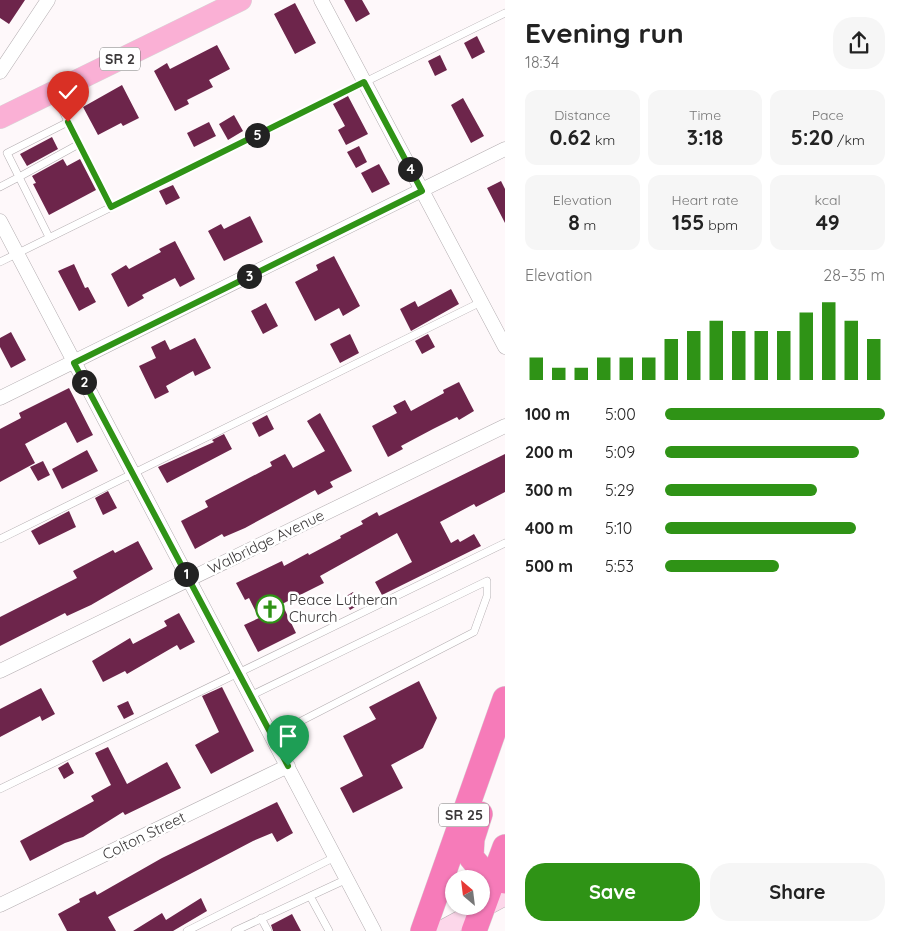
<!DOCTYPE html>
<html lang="en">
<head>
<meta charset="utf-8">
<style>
	:root { --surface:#fff; --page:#f6f6f6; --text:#222; --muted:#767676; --accent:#2f9316 }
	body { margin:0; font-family:Quicksand,sans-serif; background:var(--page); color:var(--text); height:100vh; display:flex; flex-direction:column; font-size:19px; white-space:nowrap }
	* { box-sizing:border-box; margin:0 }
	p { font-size:16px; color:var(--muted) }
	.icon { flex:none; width:28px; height:28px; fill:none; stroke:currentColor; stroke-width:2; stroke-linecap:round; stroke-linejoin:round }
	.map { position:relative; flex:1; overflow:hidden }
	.sheet { display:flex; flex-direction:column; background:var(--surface); width:400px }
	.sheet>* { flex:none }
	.needle { width:32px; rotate:332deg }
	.fabs { position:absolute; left:445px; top:870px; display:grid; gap:10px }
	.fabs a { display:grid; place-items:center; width:45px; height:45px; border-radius:50%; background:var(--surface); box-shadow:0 1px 4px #0004; font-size:25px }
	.pin { position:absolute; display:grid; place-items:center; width:42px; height:42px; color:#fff; margin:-51px -21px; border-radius:50% 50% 50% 0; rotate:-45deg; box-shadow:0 0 5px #0007 }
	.pin .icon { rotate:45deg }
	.km { position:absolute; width:25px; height:25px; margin:-12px; border-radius:50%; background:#222; color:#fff; font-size:14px; line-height:25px; text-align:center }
	.round { display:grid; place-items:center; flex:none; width:52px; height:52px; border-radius:20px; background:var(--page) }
	.summary { display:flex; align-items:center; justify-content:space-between; height:85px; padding:0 20px }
	h1 { font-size:28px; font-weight:700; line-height:38px }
	.stats { display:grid; grid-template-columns:repeat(3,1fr); gap:8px; height:85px; padding:5px 20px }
	.stats div { display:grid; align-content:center; border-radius:12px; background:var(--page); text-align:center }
	.stats b { font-size:21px; font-weight:700 }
	.stats small { font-size:14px; font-weight:400 }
	.stats p { font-size:14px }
	.chart { height:140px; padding:10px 20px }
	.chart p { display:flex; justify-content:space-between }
	.chart svg { width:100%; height:90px; margin-top:5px; stroke:var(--accent); stroke-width:6 }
	.action { display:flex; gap:10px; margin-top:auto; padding:10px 20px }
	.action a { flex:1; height:58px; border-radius:20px; background:var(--accent); color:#fff; font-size:20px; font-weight:700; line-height:58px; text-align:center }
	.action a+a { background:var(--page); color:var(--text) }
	ul { padding:0 20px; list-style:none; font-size:16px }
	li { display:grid; grid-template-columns:80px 60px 1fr; align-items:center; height:38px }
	li i { height:12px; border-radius:6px; background:var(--accent) }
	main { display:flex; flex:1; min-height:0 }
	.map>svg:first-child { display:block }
	.building { fill:#6d254b }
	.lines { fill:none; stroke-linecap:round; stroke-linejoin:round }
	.lane-casing { stroke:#b3adb0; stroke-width:8 }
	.street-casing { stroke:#b3adb0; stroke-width:15 }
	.secondary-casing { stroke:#b3adb0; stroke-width:20 }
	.primary-casing { stroke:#d8d7d7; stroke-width:22 }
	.highway-casing { stroke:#d8d7d7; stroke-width:26 }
	.lane { stroke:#fff; stroke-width:7 }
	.street { stroke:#fff; stroke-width:14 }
	.secondary { stroke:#fcd7ea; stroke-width:19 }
	.primary { stroke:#fab0d5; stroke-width:21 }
	.highway { stroke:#f67bb9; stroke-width:25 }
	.route-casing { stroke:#fff; stroke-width:10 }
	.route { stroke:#2f9316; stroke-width:6 }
	.labels { text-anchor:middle; stroke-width:5; stroke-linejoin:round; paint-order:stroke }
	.shield { fill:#fff; stroke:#767474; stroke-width:1 }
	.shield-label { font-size:14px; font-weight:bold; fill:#3b3839 }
	.street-label { font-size:15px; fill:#3b3839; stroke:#fff }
	.poi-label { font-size:15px; fill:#3b3839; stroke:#fff; text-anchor:start }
</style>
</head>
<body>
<main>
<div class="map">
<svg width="505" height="931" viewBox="0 0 505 931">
	<rect width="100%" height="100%" fill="#fef8fa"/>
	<path class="building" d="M 0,0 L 25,0 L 9,24 L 0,18 Z
		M 344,0 L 362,0 L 370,14 L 356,22 Z
		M 295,3 L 316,43 L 295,54 L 274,14 Z
		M 477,36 L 485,52 L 472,59 L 464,43 Z
		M 217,45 L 230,69 L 209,80 L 213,87 L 187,100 L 189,104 L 175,111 L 154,71 L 167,63 L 170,69 Z
		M 440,55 L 447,70 L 435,76 L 428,61 Z
		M 122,85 L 139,118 L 123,126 L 121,123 L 98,135 L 83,107 Z
		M 348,96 L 368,134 L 346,145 L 338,130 L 345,126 L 333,104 Z
		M 463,98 L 484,136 L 471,143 L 451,105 Z
		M 234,115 L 243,131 L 228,140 L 219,124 Z
		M 209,122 L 216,136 L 194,147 L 187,133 Z
		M 52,137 L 58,149 L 27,166 L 20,154 Z
		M 359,146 L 367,162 L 356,168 L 347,152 Z
		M 63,159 L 67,166 L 80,159 L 96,190 L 49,215 L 33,184 L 36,183 L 32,176 Z
		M 379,164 L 390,184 L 372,193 L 361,173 Z
		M 501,181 L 505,189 L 505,223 L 487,188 Z
		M 173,185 L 180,198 L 166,205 L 159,191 Z
		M 250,216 L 263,242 L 224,261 L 208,231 L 221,224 L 224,229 Z
		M 175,241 L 195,279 L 180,287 L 175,278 L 142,295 L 144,298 L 128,307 L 111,274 L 126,265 L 129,269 L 161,252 L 159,249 Z
		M 334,256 L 360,306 L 343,316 L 339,308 L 315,321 L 295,282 L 318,270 L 316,265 Z
		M 74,264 L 85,288 L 88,287 L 96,302 L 79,311 L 58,271 Z
		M 451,289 L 459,304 L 411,331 L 400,309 L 415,301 L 418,307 Z
		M 266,303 L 278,326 L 263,334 L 251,311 Z
		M 11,332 L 26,360 L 11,368 L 0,347 L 0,338 Z
		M 350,334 L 359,353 L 340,363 L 330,344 Z
		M 428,334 L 435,347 L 422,354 L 415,341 Z
		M 195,338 L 211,368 L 195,376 L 193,371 L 166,386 L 169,392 L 155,399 L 139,366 L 156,358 L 151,347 L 165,340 L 170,350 Z
		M 459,382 L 474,411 L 459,420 L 457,417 L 433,429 L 401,446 L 403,449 L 388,457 L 372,426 L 397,413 L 393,406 L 405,400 L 411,411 L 444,393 L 443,390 Z
		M 69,388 L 93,435 L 77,443 L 66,422 L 25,444 L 35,463 L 0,482 L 0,429 L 21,418 L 19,413 Z
		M 320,413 L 352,471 L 330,482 L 333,487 L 318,495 L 315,490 L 245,528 L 224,537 L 222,534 L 195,549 L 181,521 L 208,507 L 205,501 L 272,466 L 270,462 L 285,454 L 293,468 L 325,451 L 307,421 Z
		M 267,415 L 274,429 L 259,437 L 252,423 Z
		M 224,434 L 232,449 L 167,483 L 158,467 L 214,442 L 212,440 Z
		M 87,450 L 98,471 L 62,489 L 52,469 Z
		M 505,454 L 505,492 L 476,507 L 474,504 L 440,522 L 451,543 L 458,539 L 460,542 L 474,534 L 481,546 L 382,595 L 375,582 L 412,562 L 397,533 L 320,576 L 324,583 L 282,604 L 296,633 L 258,652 L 244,625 L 259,618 L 249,598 L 245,600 L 236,583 L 282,561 L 284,566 L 308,553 L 309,555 L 341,538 L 340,536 L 363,524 L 361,521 L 377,512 L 379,516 Z
		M 43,461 L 50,475 L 38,481 L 30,467 Z
		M 108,491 L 117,508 L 103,515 L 95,498 Z
		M 69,511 L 76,527 L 39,545 L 31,531 Z
		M 138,541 L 153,569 L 91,605 L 67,616 L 65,613 L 0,646 L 0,617 L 77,578 L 73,571 L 113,550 L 115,553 Z
		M 353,592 L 360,604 L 350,610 L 343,598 Z
		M 179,613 L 195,642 L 180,650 L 177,645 L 127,674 L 125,671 L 103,682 L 92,661 L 130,638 L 133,644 L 167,626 L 164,621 Z
		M 419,681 L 437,718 L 423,748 L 391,765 L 403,788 L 353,813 L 340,788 L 363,776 L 343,736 L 376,719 L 369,707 Z
		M 222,687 L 254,751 L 211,774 L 195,745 L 219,732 L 202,696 Z
		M 41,688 L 55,714 L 42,721 L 40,716 L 0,737 L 0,709 Z
		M 128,701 L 134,714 L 124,719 L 117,706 Z
		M 108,747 L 127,784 L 167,762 L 181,788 L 125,815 L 123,812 L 83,837 L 65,843 L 30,861 L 20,841 L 94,801 L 91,796 L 111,785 L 95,753 Z
		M 68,762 L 74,773 L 64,779 L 58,768 Z
		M 277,802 L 293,833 L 277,842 L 272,833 L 253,841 L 108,917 L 116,931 L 67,931 L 58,914 L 80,902 L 79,899 L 95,891 L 97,895 L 162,858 Z
		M 201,898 L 207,911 L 173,931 L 133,931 L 162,913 L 166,920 Z
		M 292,914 L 301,931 L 273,931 L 271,925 Z"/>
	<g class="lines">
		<g class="lane-casing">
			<path id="lane" d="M 54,93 L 79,144
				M 68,122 L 7,153 L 19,177 L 79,144 L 111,207
				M 0,187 L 19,177 L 49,237
				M 0,262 L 505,13
				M 0,539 L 481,302
				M 250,696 L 487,581 L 487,596 L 474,632 L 272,736
				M 0,789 L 505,543
				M 310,896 L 329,931
				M 261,918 L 268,931
				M 187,931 L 335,857
				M 235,931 L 347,879"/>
		</g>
		<g class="street-casing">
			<path id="street" d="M 321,0 L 505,347
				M 0,72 L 48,0
				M 0,221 L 374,931
				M 0,398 L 505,149
				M 0,671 L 505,426
				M 0,905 L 288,766"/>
		</g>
		<g class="secondary-casing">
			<path id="secondary" d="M 440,931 L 505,896"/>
		</g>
		<g class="primary-casing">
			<path id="primary" d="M 0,118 L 241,0"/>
		</g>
		<g class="highway-casing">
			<path id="highway" d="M 480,814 L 472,839 L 471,857 L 485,874 L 505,881
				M 423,931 L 505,699
				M 474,931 L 505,847"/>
		</g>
		<use href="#lane" class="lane"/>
		<use href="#street" class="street"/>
		<use href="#secondary" class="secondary"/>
		<use href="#primary" class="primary"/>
		<use href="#highway" class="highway"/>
	</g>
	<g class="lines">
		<g class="route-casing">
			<path id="route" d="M 68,122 L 111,207 L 364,82 L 422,191 L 74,363 L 288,766"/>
		</g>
		<use href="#route" class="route"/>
	</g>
	<defs>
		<g id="church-ring" transform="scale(1.4375)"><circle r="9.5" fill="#fff" stroke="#2f9316" stroke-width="1.5"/><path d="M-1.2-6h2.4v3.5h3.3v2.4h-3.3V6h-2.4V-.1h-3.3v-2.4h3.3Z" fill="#2f9316"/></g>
	</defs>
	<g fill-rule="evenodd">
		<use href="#church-ring" x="270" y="609"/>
	</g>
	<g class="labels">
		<g class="shield">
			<rect x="100" y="47.5" width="40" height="23" rx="4"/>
			<rect x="439" y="803.5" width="50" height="23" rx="4"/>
		</g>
		<g class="shield-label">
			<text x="120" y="64">SR 2</text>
			<text x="464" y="820">SR 25</text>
		</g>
		<g class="street-label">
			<text transform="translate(266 542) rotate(-26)" y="5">Walbridge Avenue</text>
			<text transform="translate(144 836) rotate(-26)" y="5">Colton Street</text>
		</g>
		<g class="poi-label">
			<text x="289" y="605">Peace Lutheran<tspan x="289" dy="17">Church</tspan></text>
		</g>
	</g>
</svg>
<div class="fabs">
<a><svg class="needle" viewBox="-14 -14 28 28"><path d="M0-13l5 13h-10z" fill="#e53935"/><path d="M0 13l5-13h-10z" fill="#767676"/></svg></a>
</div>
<div class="pin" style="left:288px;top:766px;background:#1e9e55"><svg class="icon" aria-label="arrive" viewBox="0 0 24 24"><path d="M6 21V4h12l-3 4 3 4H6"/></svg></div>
<div class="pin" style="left:68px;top:122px;background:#d93025"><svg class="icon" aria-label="check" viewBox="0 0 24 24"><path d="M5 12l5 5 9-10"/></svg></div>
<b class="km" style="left:186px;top:574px">1</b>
<b class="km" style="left:84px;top:382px">2</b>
<b class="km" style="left:249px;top:276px">3</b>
<b class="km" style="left:410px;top:169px">4</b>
<b class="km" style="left:257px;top:135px">5</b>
</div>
<section class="sheet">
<div class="summary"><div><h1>Evening run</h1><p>18:34</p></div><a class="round"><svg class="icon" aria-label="share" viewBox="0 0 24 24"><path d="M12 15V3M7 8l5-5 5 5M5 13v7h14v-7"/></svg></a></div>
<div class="stats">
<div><p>Distance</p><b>0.62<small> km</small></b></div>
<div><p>Time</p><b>3:18</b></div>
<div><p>Pace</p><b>5:20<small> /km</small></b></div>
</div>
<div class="stats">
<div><p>Elevation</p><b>8<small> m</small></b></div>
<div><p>Heart rate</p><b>155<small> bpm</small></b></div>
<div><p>kcal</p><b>49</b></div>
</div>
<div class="chart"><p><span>Elevation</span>28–35 m</p>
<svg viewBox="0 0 160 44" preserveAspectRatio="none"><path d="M5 44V33M15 44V38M25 44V38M35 44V33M45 44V33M55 44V33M65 44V24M75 44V20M85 44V15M95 44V20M105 44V20M115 44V20M125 44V11M135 44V6M145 44V15M155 44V24"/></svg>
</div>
<ul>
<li><b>100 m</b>5:00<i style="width:100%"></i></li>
<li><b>200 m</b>5:09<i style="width:88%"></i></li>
<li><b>300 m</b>5:29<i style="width:69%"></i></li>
<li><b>400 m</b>5:10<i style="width:87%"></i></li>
<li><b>500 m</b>5:53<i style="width:52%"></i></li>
</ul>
<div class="action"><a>Save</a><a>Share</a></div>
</section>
</main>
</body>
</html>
